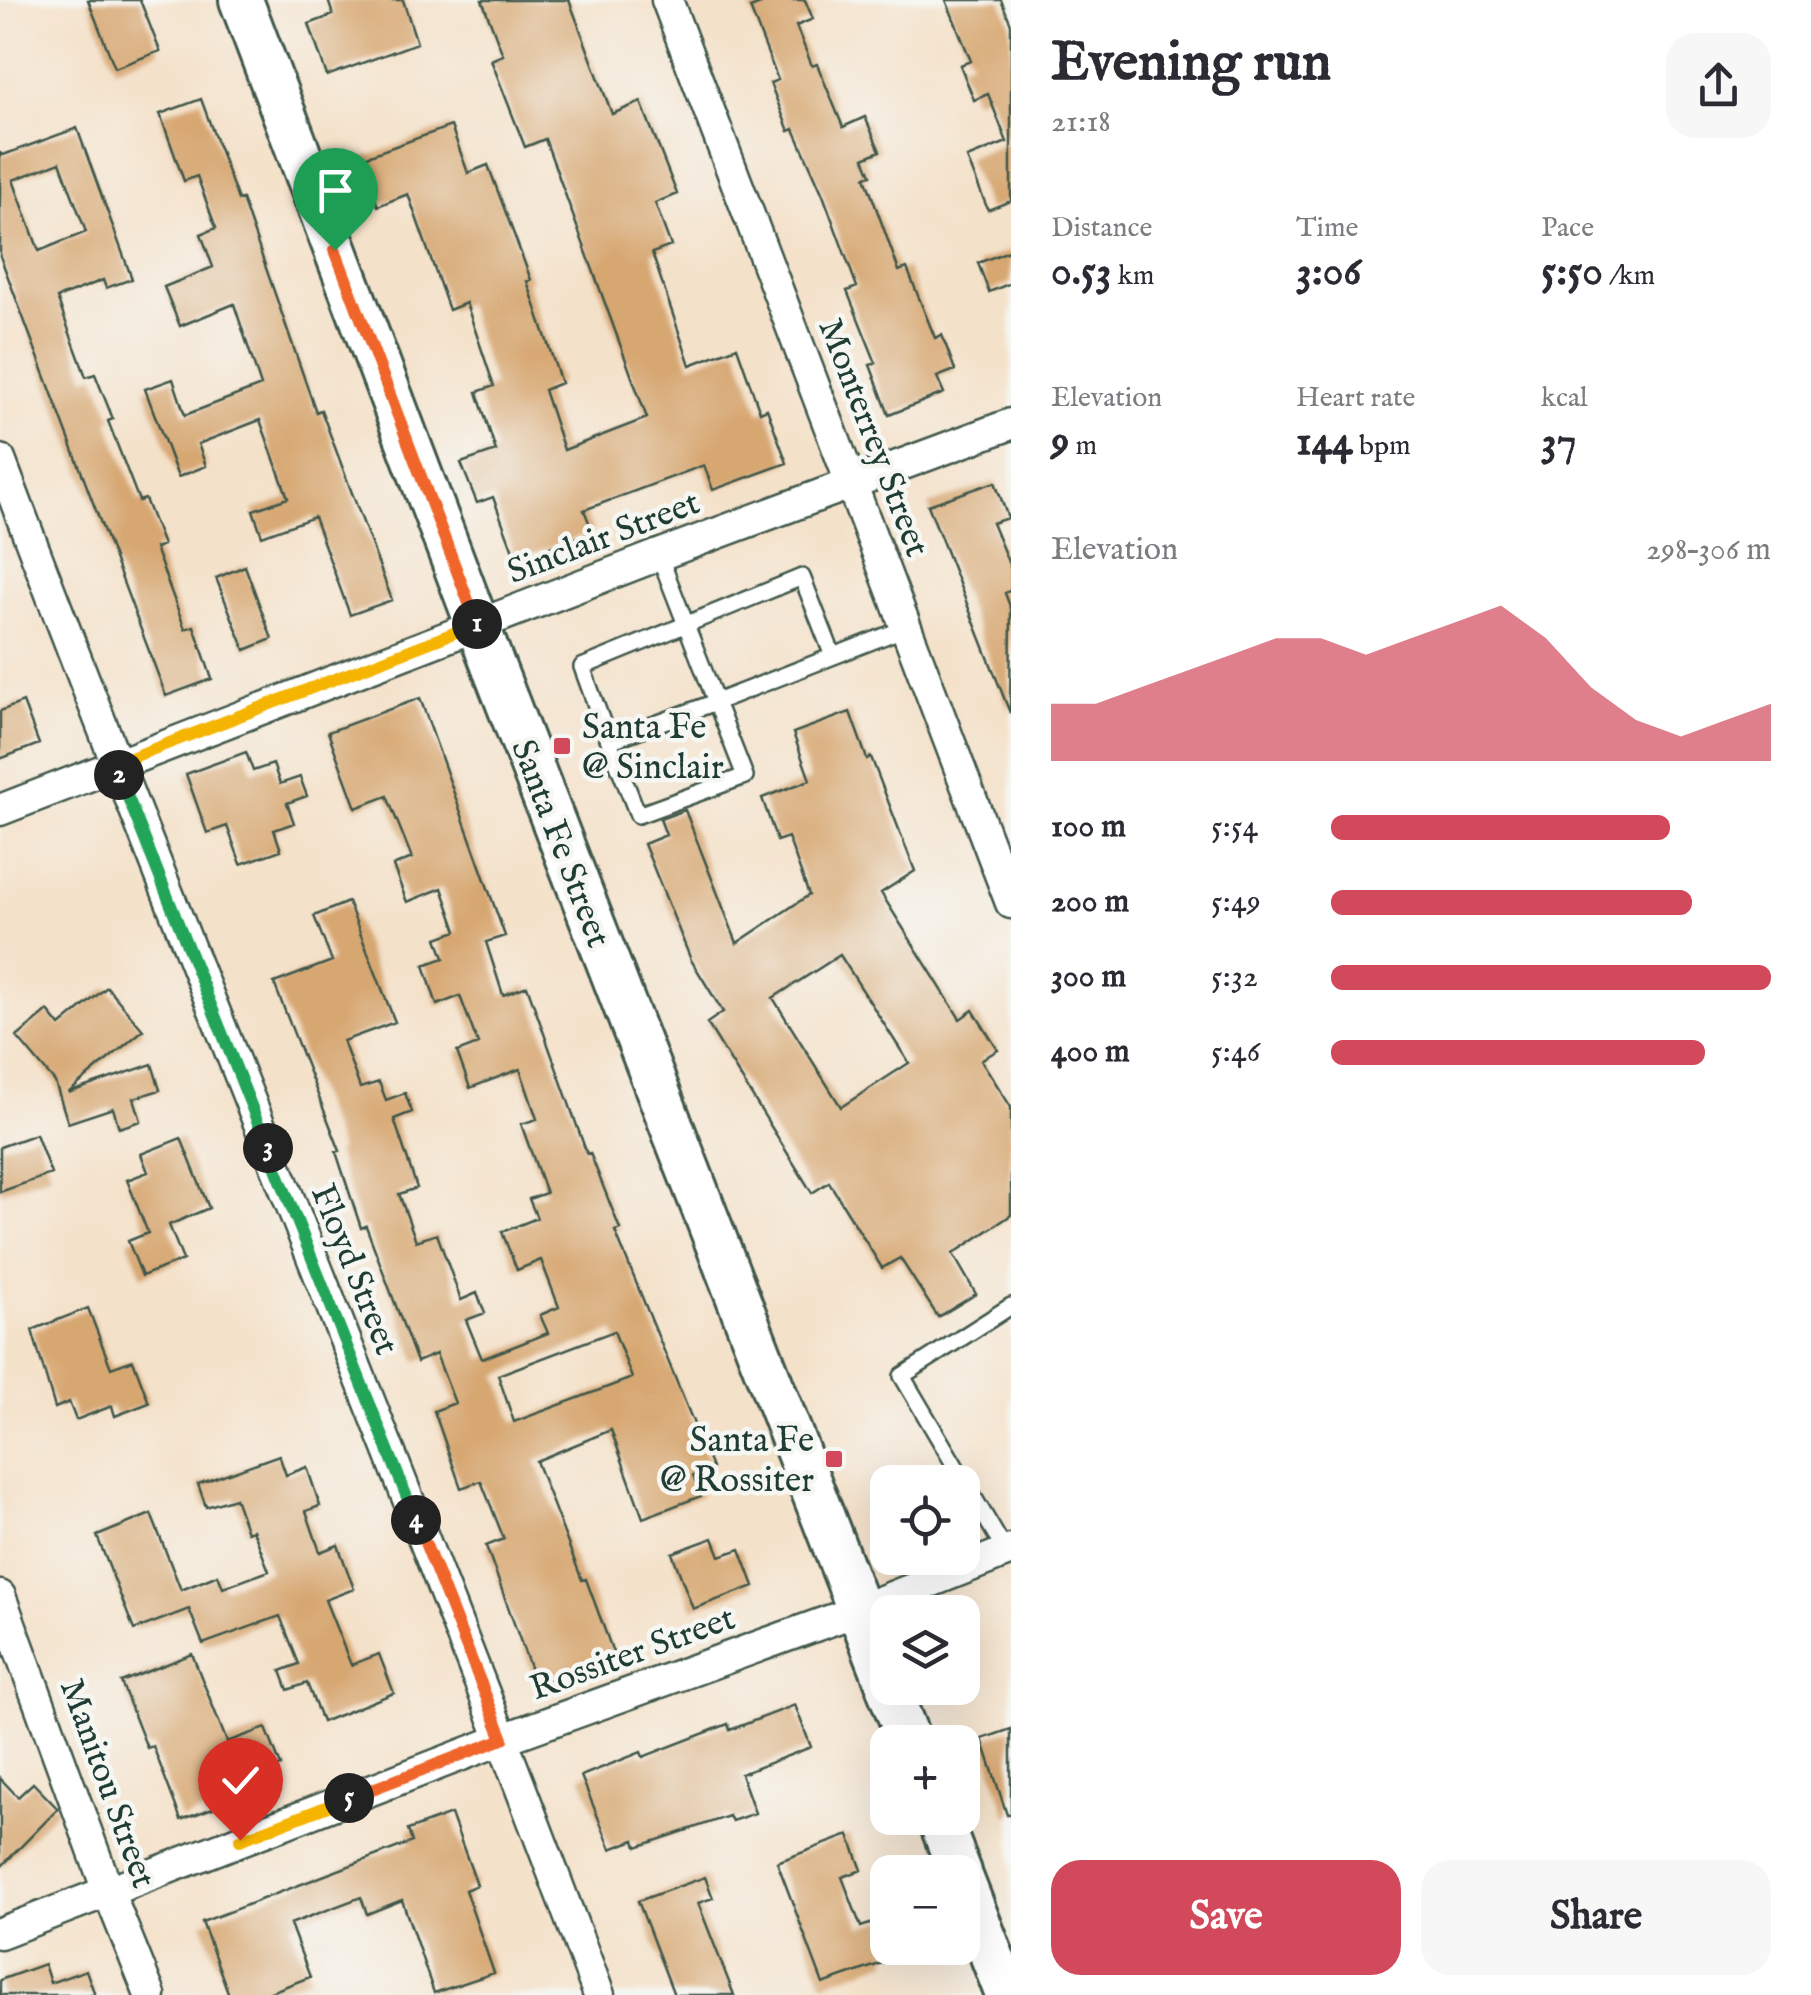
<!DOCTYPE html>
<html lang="en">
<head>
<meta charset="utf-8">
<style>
	:root { --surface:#fff; --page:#f7f7f7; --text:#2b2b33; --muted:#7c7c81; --accent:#d1495b }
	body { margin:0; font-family:"IM FELL English",serif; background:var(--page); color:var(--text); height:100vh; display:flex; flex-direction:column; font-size:38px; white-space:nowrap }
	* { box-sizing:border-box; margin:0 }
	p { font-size:32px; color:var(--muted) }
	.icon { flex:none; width:55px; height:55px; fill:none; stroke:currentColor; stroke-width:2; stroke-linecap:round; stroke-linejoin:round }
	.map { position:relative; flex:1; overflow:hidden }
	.side { display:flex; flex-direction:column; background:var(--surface); width:800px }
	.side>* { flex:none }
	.fabs { position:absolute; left:870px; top:1465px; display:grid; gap:20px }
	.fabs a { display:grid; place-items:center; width:110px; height:110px; border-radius:20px; background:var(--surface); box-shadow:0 10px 40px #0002; font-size:50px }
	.pin { position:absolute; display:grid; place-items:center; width:85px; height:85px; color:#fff; margin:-102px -42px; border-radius:50% 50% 50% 0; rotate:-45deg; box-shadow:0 0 10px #0007 }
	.pin .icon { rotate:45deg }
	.km { position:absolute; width:50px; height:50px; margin:-25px; border-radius:50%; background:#222; color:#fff; font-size:28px; line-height:50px; text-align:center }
	.round { display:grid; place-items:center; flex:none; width:105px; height:105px; border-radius:30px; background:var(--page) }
	.summary { display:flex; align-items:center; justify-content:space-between; height:170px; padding:0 40px }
	h1 { font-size:55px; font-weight:800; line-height:75px }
	.stats { display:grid; grid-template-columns:repeat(3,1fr); gap:15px; height:170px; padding:10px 40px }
	.stats div { display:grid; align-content:center }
	.stats b { font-size:42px; font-weight:800 }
	.stats small { font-size:28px; font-weight:400 }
	.stats p { font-size:28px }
	.chart { height:280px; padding:20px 40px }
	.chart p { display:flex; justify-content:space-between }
	.chart svg { width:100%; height:180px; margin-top:10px; fill:var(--accent); opacity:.7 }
	.button { display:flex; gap:20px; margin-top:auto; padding:20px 40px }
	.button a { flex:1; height:115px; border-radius:30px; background:var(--accent); color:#fff; font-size:40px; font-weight:800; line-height:115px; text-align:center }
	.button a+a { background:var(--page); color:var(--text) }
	ul { padding:0 40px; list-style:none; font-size:32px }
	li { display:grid; grid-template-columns:160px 120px 1fr; align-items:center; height:75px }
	li i { height:25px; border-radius:12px; background:var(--accent) }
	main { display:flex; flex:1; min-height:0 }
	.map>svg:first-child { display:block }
	.building { fill:#d7a772; fill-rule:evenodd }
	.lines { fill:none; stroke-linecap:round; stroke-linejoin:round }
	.service-casing { stroke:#3f564a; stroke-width:20 }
	.minor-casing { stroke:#3f564a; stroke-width:35 }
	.secondary-casing { stroke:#3f564a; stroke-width:48 }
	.service { stroke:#fff; stroke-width:15 }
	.minor { stroke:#fff; stroke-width:30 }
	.secondary { stroke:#fff; stroke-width:42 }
	.split-1-casing { stroke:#fff; stroke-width:20 }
	.split-2-casing { stroke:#fff; stroke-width:20 }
	.split-3-casing { stroke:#fff; stroke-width:20 }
	.split-4-casing { stroke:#fff; stroke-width:20 }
	.split-5-casing { stroke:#fff; stroke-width:20 }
	.split-6-casing { stroke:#fff; stroke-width:20 }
	.split-1 { stroke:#f0652b; stroke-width:12 }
	.split-2 { stroke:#f5b400; stroke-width:12 }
	.split-3 { stroke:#22a559; stroke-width:12 }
	.split-4 { stroke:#22a559; stroke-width:12 }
	.split-5 { stroke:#f0652b; stroke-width:12 }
	.split-6 { stroke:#f5b400; stroke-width:12 }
	.poi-dot { fill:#d1495b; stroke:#f6f6f2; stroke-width:4 }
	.labels { text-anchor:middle; stroke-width:9; stroke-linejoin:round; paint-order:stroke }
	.street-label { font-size:35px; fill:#1f3d34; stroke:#f6f6f2 }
	.poi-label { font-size:35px; fill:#1f3d34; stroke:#f6f6f2; text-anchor:start }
</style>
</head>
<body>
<main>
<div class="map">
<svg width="1011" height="1995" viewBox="0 0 1011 1995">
	<rect width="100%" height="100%" fill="#f6f6f2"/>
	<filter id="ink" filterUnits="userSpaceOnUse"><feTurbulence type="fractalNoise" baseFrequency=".01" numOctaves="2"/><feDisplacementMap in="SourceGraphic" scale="20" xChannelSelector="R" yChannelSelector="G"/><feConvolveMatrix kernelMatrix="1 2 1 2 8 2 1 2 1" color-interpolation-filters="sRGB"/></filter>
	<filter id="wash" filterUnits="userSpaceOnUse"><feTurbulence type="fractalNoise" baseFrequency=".0048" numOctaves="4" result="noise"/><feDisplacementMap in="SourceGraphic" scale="40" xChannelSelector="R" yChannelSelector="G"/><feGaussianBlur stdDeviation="2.25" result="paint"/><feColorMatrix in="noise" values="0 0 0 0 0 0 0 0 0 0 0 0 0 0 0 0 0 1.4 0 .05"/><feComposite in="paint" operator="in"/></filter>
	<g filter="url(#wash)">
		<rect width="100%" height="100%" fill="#f4e1c9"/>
		<g id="blocks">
			<path class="building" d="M 88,0 L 140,0 L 160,51 L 115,68 Z
				M 328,0 L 403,0 L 417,43 L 327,76 L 309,24 L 333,15 Z
				M 482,0 L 569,0 L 612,114 L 641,102 L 677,194 L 655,203 L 671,246 L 652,253 L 690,365 L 737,347 L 760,412 L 767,409 L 787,463 L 713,490 L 704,465 L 584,510 L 593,532 L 516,559 L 493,497 L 477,503 L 461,463 L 496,451 L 477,392 L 494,386 L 466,303 L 449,310 L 408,194 L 378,206 L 359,159 L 451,126 L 468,173 L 488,165 L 531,280 L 527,281 L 561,383 L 544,390 L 564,450 L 647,418 L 545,139 L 525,147 L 491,60 L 503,55 Z
				M 771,0 L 805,0 L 813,19 L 796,26 L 812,66 L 817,64 L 843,127 L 865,117 L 880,151 L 864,158 L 871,175 L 865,177 L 899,271 L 907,268 L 935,338 L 942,335 L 955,370 L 937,377 L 944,393 L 889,415 L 870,365 L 876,363 L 847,291 L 857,287 L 823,195 L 794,129 L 789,131 L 770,83 L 778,80 L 750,8 Z
				M 946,0 L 1001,0 L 1011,24 L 1011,201 L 988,210 L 967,158 L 1007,142 L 988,94 L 974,100 L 960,65 L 971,61 Z
				M 201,99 L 238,200 L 242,199 L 316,412 L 321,410 L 392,600 L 350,615 L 314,517 L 262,536 L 253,510 L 288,498 L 260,420 L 198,444 L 206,466 L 178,477 L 145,389 L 173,379 L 185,415 L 261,386 L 234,304 L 180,326 L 164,287 L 213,267 L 201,234 L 216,228 L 197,176 L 184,181 L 160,114 Z
				M 77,128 L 132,279 L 106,288 L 103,280 L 57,298 L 86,377 L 95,374 L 113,419 L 108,421 L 139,501 L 145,499 L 163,545 L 155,548 L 185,629 L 194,626 L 212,679 L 166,696 L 0,256 L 0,153 L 3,155 ZM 60,162 L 86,232 L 39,251 L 13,180 Z
				M 1011,250 L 1011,283 L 989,292 L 978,263 Z
				M 995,482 L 1008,518 L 992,523 L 1011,569 L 1011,590 L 1005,593 L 1011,609 L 1010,713 L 928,505 Z
				M 245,566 L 272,639 L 245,650 L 216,578 Z
				M 420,698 L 505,936 L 486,942 L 503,995 L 527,986 L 587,1154 L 590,1153 L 620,1229 L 615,1231 L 712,1468 L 693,1476 L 701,1496 L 643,1518 L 611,1430 L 536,1461 L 582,1580 L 586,1579 L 614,1655 L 536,1684 L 486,1546 L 504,1539 L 481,1481 L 461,1488 L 434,1411 L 455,1403 L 436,1354 L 417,1362 L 366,1226 L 361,1228 L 336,1152 L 340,1151 L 274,983 L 332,961 L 314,916 L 348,902 L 395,1022 L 343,1041 L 360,1088 L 379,1082 L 386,1100 L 405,1093 L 412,1112 L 394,1119 L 417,1188 L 399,1194 L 416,1241 L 437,1234 L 461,1300 L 477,1293 L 485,1313 L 466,1320 L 482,1359 L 548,1333 L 540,1315 L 559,1307 L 541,1260 L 517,1270 L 502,1232 L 537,1218 L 529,1199 L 546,1193 L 521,1124 L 537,1119 L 520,1069 L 470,1088 L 457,1052 L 478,1044 L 460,996 L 437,1005 L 424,965 L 444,958 L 437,938 L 457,931 L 442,888 L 407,902 L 393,866 L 412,858 L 387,796 L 356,808 L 328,732 ZM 614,1331 L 632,1378 L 514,1422 L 498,1375 Z
				M 23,702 L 39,744 L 0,759 L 0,711 Z
				M 850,712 L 867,759 L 871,757 L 915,871 L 881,893 L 960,1019 L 973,1010 L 998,1050 L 981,1060 L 1011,1107 L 1011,1215 L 953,1254 L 976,1294 L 938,1317 L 900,1258 L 882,1268 L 829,1182 L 812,1193 L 707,1023 L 723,1012 L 691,960 L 644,844 L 666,835 L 660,819 L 685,810 L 737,943 L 809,895 L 788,837 L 777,841 L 762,798 L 810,780 L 793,733 ZM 840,955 L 909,1063 L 841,1107 L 773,998 Z
				M 246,752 L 253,771 L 273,764 L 280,784 L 300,777 L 307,796 L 287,803 L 294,823 L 274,830 L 281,850 L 241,864 L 227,826 L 207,833 L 186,774 Z
				M 107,987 L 143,1030 L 68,1093 L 152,1064 L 160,1090 L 134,1098 L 141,1121 L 119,1128 L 113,1108 L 68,1123 L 55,1082 L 17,1037 L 48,1011 L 60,1026 Z
				M 36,1134 L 51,1174 L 0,1192 L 0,1147 Z
				M 181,1138 L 209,1208 L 169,1225 L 183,1260 L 142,1276 L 128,1241 L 148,1233 L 127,1180 L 148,1172 L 141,1154 Z
				M 88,1308 L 111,1368 L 133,1360 L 149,1403 L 115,1416 L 112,1406 L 76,1420 L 69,1402 L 55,1408 L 32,1330 Z
				M 279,1455 L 286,1475 L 307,1467 L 320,1506 L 306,1511 L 320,1552 L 338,1545 L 354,1589 L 325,1600 L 351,1665 L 379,1654 L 394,1693 L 322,1722 L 307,1683 L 288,1690 L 281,1671 L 299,1664 L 280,1616 L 203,1644 L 189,1609 L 134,1630 L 97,1536 L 151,1514 L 181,1590 L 218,1575 L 223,1588 L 269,1571 L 253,1530 L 247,1532 L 235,1498 L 206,1507 L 198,1484 Z
				M 713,1538 L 720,1556 L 740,1549 L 754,1586 L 693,1609 L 672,1553 Z
				M 192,1654 L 227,1742 L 266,1728 L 281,1766 L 248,1779 L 253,1793 L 181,1820 L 153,1746 L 147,1748 L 121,1682 Z
				M 795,1705 L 811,1747 L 741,1774 L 755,1813 L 732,1821 L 729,1816 L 637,1847 L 635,1840 L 611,1849 L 581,1776 L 641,1752 L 643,1757 L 728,1724 L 730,1730 Z
				M 1011,1729 L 1011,1815 L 1007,1815 L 982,1739 Z
				M 0,1778 L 18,1797 L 33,1783 L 58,1809 L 0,1868 Z
				M 451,1814 L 477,1885 L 465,1890 L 494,1973 L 434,1993 L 402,1900 L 367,1914 L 361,1897 L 290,1924 L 310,1977 L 263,1995 L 229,1995 L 202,1922 L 412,1842 L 408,1830 Z
				M 849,1835 L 862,1870 L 842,1877 L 861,1927 L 888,1918 L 888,1961 L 823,1984 L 777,1862 Z
				M 705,1877 L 713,1898 L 698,1903 L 734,1995 L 674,1995 L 638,1901 Z
				M 44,1964 L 50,1983 L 86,1970 L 95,1995 L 0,1995 L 0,1980 Z"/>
		</g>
	</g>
	<g filter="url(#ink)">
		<use href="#blocks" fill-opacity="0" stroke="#3f564a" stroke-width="2.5"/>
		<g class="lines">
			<g class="service-casing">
				<path id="service" d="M 659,555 L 716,702 L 908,627
					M 716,702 L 745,776 L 638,815 L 609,741 Z
					M 609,741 L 582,667 L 802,577 L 833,656
					M 1006,1552 L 902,1376 L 1011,1306"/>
			</g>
			<g class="minor-casing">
				<path id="minor" d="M 667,0 L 1011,903
					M 0,460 C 194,974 407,1480 599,1995
					M 0,810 L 659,555 L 1011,424
					M 0,1596 L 108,1891 L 150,1995
					M 0,1933 L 503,1739 L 859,1610 L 1011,1550"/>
			</g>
			<g class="secondary-casing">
				<path id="secondary" d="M 241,0 L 477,624 L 888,1685
					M 888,1688 L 910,1742
					M 939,1818 L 960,1872
					M 962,1879 L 1007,1995"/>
			</g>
			<use href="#service" class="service"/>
			<use href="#minor" class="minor"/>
			<use href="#secondary" class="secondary"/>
		</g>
	</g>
	<g class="lines" filter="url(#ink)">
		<g class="split-1-casing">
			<path id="split-1" d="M 335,250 L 477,624"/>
		</g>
		<g class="split-2-casing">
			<path id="split-2" d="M 119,775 L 115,764 L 477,624"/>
		</g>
		<g class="split-3-casing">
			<path id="split-3" d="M 119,775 L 268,1148"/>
		</g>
		<g class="split-4-casing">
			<path id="split-4" d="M 268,1148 L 416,1520"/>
		</g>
		<g class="split-5-casing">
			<path id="split-5" d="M 349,1798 L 503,1739 L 416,1520"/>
		</g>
		<g class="split-6-casing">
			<path id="split-6" d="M 240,1840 L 349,1798"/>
		</g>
		<use href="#split-1" class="split-1"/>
		<use href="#split-2" class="split-2"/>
		<use href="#split-3" class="split-3"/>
		<use href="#split-4" class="split-4"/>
		<use href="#split-5" class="split-5"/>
		<use href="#split-6" class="split-6"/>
	</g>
	<g class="poi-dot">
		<rect x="552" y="736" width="20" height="20" rx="5"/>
		<rect x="824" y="1449" width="20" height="20" rx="5"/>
	</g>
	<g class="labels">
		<g class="street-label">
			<text transform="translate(875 437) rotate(69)" y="12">Monterrey Street</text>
			<text transform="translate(603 536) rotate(-21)" y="12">Sinclair Street</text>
			<text transform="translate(562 843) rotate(69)" y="12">Santa Fe Street</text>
			<text transform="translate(356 1269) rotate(68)" y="12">Floyd Street</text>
			<text transform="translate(632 1652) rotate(-20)" y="12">Rossiter Street</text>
			<text transform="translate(109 1783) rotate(70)" y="12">Manitou Street</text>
		</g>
		<g class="poi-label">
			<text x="582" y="738">Santa Fe<tspan x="582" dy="40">@ Sinclair</tspan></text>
			<text x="814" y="1451" text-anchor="end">Santa Fe<tspan x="814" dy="40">@ Rossiter</tspan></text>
		</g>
	</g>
</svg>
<div class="fabs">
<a><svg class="icon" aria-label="locate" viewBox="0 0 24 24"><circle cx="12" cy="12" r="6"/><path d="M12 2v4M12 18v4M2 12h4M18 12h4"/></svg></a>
<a><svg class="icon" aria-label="layers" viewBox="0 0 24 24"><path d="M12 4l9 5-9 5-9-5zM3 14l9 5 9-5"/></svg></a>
<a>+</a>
<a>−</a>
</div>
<div class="pin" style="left:335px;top:250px;background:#1e9e55"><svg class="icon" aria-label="arrive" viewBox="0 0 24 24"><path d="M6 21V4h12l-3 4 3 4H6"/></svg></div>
<div class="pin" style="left:240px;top:1840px;background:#d93025"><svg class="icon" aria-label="check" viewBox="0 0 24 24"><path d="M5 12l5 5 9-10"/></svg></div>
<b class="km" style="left:477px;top:624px">1</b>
<b class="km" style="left:119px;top:775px">2</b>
<b class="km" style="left:268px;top:1148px">3</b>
<b class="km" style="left:416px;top:1520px">4</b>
<b class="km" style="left:349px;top:1798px">5</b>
</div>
<section class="side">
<div class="summary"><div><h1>Evening run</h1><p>21:18</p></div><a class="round"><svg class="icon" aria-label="share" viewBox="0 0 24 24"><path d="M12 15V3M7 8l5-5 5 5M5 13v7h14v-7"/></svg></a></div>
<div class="stats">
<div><p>Distance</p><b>0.53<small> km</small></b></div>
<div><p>Time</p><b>3:06</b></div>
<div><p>Pace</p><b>5:50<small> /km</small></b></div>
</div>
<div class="stats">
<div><p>Elevation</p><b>9<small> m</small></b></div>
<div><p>Heart rate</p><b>144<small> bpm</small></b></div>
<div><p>kcal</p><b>37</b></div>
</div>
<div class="chart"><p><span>Elevation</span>298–306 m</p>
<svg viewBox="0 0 160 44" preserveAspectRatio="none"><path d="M0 44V30L10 30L20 26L30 22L40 18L50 14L60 14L70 18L80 14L90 10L100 6L110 14L120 26L130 34L140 38L150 34L160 30V44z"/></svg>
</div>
<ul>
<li><b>100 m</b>5:54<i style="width:77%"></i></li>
<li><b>200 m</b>5:49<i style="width:82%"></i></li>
<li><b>300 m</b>5:32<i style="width:100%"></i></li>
<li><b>400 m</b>5:46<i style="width:85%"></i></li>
</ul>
<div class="button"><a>Save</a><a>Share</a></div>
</section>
</main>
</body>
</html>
